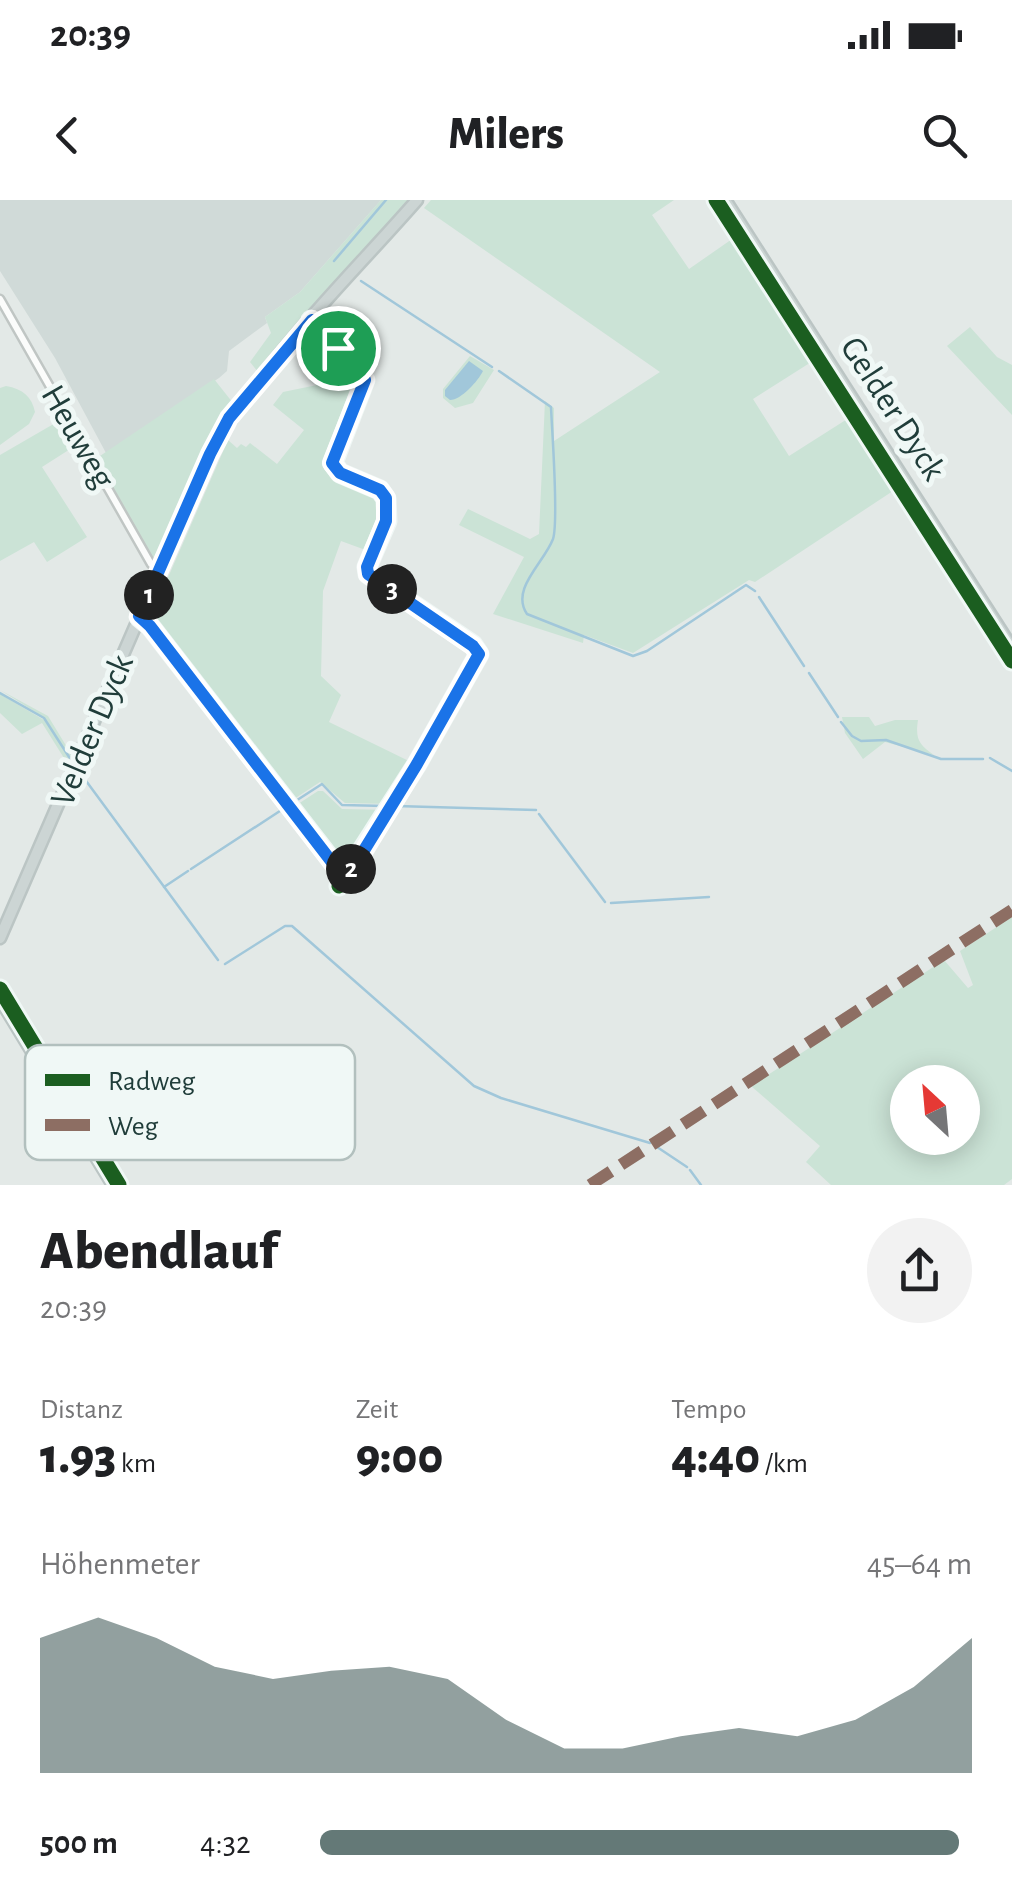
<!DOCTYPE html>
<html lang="de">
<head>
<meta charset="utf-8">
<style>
	:root { --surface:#fff; --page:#f2f2f2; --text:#202124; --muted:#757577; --accent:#647977 }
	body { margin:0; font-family:"Alegreya Sans",sans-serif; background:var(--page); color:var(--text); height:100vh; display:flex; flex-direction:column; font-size:38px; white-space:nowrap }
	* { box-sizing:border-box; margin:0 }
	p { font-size:32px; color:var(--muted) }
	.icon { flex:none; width:55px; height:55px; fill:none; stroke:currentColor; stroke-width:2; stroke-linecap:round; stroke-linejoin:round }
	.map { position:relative; height:985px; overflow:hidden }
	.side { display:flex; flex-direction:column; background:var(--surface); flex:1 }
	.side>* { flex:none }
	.needle { width:65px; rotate:334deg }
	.fabs { position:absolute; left:890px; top:865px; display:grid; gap:20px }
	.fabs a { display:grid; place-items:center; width:90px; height:90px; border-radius:50%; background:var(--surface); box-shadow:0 5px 25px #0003; font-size:50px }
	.pin { position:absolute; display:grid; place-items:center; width:85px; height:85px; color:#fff; margin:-42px; border:5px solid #fff; border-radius:50%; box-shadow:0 2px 10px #0007 }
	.km { position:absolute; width:50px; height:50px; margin:-25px; border-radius:50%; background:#222; color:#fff; font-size:28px; line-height:50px; text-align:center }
	.round { display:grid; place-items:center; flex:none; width:105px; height:105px; border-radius:52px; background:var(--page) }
	.headline { display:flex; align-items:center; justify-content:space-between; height:170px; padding:0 40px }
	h1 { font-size:55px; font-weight:800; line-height:75px }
	.stats { display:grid; grid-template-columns:repeat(3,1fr); gap:15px; height:170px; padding:10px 40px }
	.stats div { display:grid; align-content:center }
	.stats b { font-size:50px; font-weight:800 }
	.stats small { font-size:28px; font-weight:400 }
	.stats p { font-size:28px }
	.chart { height:280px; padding:20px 40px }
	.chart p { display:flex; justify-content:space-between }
	.chart svg { width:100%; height:180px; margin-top:10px; fill:var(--accent); opacity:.7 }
	ul { padding:0 40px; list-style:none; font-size:32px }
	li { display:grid; grid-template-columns:160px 120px 1fr; align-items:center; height:75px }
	li i { height:25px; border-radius:12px; background:var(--accent) }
	.status { display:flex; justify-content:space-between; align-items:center; height:70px; padding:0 50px; background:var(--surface); direction:ltr }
	.status svg { height:28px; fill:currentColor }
	header { display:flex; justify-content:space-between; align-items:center; height:130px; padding:0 40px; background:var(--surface); font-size:45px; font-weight:800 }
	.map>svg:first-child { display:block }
	.built { fill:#d0dad8 }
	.green { fill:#cbe3d6; fill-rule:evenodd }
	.water { fill:#a1c7da }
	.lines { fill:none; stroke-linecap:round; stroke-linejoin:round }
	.stream { stroke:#a1c7da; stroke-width:2.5 }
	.minor-casing { stroke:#c0c6c4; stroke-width:11 }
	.major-casing { stroke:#bbc5c4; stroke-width:15 }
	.minor { stroke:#fbfcfb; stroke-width:6 }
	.major { stroke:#ccd5d4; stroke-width:10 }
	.quiet { stroke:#8d6e63; stroke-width:12; stroke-dasharray:25 12; stroke-linecap:butt }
	.cycleway-casing { stroke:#f0f8f6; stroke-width:21 }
	.cycleway { stroke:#1b5e20; stroke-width:15 }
	.route-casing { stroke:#fff; stroke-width:20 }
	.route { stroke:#1a73e8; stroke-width:12 }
	.labels { text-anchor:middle; stroke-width:10; stroke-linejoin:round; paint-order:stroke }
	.street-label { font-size:35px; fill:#203d3a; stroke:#f0f8f6 }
	.key { fill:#f0f8f6; stroke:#b2c0be; stroke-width:2.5 }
	.key-label { font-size:28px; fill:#203d3a }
</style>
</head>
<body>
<div class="status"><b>20:39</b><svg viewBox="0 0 49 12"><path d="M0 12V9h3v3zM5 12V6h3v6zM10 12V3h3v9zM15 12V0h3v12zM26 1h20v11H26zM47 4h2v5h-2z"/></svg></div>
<header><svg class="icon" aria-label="back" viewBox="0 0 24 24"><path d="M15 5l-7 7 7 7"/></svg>Milers<svg class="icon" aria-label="search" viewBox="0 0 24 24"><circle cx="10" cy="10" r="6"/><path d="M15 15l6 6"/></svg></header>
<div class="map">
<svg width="1012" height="985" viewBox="0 0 1012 985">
	<rect width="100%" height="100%" fill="#e3e9e7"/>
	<path class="built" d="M 0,0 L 381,0 L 300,92 L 265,117 L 267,123 L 229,151 L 227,171 L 219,178 L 106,253 L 55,158 L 0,71 Z"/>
	<path class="green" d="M 381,0 L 409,0 L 258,172 L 250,162 L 271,133 L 265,117 L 300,92 Z
		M 431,0 L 674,0 L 652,15 L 689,69 L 735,37 L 816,159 L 753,199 L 789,256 L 852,216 L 899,287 L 755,382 L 749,380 L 633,453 L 584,435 L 583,443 L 493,414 L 524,357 L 459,325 L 468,309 L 530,339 L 539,334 L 545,201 L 554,208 L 554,241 L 660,172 L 424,8 Z
		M 970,127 L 997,157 L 1012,165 L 1012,215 L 947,146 Z
		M 470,156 L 494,170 L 473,203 L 455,208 L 443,198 L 443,189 Z
		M 361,176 L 325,268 C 382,294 399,287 371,352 L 341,341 L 323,391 L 321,476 L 341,495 L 329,522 L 415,564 L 391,604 L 345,603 L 320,582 L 288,603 L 149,421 L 228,240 L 237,248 L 241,244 L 246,247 L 250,243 L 277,264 L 304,230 L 273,205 L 283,192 Z
		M 214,179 L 233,203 C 200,239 176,313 156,359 L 153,359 L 97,258 Z
		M 6,186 C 23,189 32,197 35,212 L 29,224 L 0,245 L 0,188 Z
		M 57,222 L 75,246 L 42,267 L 87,337 L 47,362 L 34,342 L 0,361 L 0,255 Z
		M 0,490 L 48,516 L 73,557 L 90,517 L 91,520 L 57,596 L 69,566 L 42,523 L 22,534 L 0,513 L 0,494 L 44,520 L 71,560 L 45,518 Z
		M 842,517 L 869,517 L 875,526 L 895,520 L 918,520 C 915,539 919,545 934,555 L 885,542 L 863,559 L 845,533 Z
		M 318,591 L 323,591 L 342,609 L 388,610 L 348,668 L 342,670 L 292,608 Z
		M 1012,717 L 1012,979 L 1004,985 L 831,985 L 806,962 L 820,946 L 751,886 L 944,760 L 968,788 L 973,785 L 960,751 ZM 962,882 L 962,938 L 908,938 L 908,882 Z"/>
	<path class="water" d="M 469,161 L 483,171 C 478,181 461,200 450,200 L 445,196 L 445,190 Z"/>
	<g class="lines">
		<path class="stream" d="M 334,61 L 386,0
			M 361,81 L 492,167
			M 499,171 L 551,207 C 552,232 559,321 553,339 C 544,363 510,389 527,414 L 633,456 L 647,451 L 746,385 L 755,391
			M 759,397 L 804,466
			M 809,473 L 838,517
			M 0,493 L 44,518 L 71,560
			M 841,522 L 852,536 L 861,541 L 886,540 L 941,559 L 983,559
			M 990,558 L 1012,571
			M 81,574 L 218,760
			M 291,604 L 322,584 L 342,605 L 386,606
			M 396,606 L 536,610
			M 539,614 L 605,702
			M 191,669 L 286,607
			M 164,687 L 188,671
			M 611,703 L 709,697
			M 225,764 L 285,726 L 292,726 L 474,886 L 501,898 L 650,943
			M 657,947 L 687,967
			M 690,970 L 701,985"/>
		<g class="minor-casing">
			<path id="minor" d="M 0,99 L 151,364 L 159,371
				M 311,120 L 365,180 L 333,263 L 340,273 L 380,290 L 386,299 L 387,321 L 367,367 L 368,374 L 473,445 L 479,454 L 417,564 L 339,686
				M 139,417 L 150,426 L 339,670 L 346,672"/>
		</g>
		<g class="major-casing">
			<path id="major" d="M 725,0 L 1012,448
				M 0,738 L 210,254 C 260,163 348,79 417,0
				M 0,799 L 113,985"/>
		</g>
		<use href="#minor" class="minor"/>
		<use href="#major" class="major"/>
		<path class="quiet" d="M 590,985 L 1012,710"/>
		<g class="cycleway-casing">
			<path id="cycleway" d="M 716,0 L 1012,461
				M 311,120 L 365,180 L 333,263 L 340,273 L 380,290 L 386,299 L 387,321 L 367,367 L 368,374 L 473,445 L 479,454 L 417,564 L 339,686
				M 139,417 L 150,426 L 339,670 L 346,672
				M 0,789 L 119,985"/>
		</g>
		<use href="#cycleway" class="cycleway"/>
	</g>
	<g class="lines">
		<g class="route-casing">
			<path id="route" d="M 312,120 L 365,180 L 332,263 L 340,273 L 380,290 L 386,298 L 386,321 L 367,367 L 368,374 L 473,446 L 479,454 L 417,564 L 355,665 L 346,672 L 338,670 L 150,426 L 139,416 L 210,254 L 229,218 Z"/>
		</g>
		<use href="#route" class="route"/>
	</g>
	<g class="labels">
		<g class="street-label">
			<text transform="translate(894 208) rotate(57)" y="12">Gelder Dyck</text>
			<text transform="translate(79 236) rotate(60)" y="12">Heuweg</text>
			<text transform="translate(91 530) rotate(-67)" y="12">Velder Dyck</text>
		</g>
	</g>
	<rect x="25" y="845" width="330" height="115" rx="15" class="key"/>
	<rect x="45" y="874" width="45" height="12" fill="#1b5e20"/>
	<rect x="45" y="919" width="45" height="12" fill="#8d6e63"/>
	<g class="key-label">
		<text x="108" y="890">Radweg</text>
		<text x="108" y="935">Weg</text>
	</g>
</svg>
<div class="fabs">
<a><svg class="needle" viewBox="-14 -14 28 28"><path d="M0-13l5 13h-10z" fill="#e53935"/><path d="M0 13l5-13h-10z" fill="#757577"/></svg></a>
</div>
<div class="pin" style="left:338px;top:148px;background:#1e9e55"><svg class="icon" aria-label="arrive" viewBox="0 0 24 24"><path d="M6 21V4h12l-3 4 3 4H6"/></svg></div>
<b class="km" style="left:149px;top:395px">1</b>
<b class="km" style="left:351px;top:669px">2</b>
<b class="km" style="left:392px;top:389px">3</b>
</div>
<section class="side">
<div class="headline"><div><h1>Abendlauf</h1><p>20:39</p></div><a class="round"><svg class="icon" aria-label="share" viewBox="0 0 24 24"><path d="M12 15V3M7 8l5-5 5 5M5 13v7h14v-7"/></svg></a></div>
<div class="stats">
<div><p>Distanz</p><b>1.93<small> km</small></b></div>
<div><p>Zeit</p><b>9:00</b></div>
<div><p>Tempo</p><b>4:40<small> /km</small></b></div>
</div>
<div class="chart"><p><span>Höhenmeter</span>45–64 m</p>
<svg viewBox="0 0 160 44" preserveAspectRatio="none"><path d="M0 44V11L10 6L20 11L30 18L40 21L50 19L60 18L70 21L80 31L90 38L100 38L110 35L120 33L130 35L140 31L150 23L160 11V44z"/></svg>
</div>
<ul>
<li><b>500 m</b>4:32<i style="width:98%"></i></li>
</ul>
</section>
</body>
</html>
